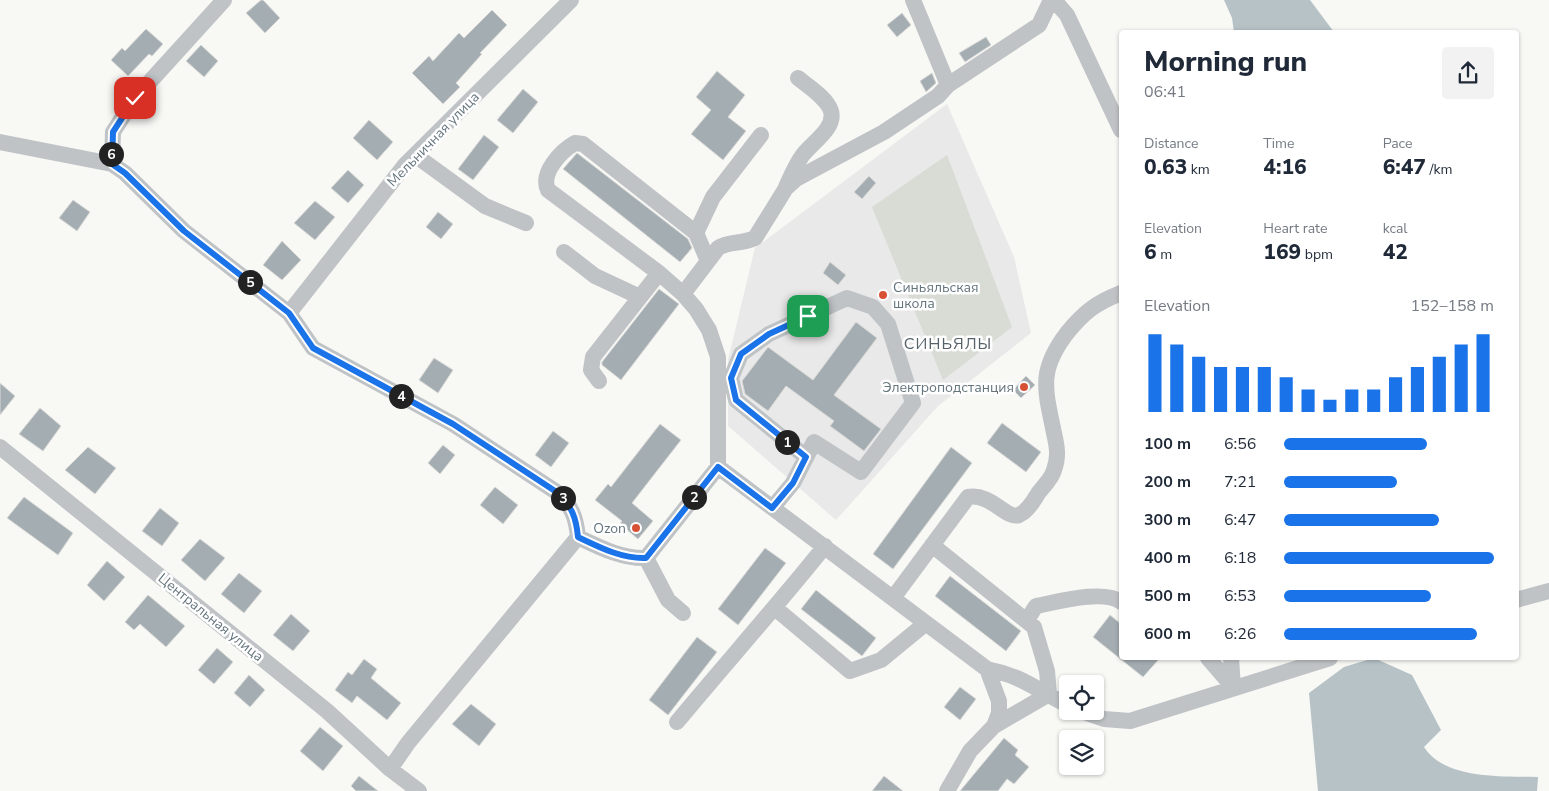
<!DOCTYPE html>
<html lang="en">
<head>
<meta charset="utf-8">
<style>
	:root { --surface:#fff; --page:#f2f2f3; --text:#1f2937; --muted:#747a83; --accent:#1a73e8 }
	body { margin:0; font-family:"Nunito Sans",sans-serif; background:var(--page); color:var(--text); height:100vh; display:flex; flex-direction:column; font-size:19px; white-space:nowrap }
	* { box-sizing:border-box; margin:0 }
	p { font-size:16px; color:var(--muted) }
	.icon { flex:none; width:28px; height:28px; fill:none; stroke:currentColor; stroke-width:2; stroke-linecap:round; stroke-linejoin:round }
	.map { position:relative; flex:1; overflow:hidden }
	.sheet { position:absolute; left:1119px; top:30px; width:400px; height:630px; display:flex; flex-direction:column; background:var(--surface); border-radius:5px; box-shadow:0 1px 4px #0004 }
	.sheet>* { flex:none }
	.controls { position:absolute; left:1059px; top:675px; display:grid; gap:10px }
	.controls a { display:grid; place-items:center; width:45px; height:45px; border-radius:5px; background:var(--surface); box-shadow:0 1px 4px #0004; font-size:25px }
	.pin { position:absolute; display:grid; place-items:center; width:42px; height:42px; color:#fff; margin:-21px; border-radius:10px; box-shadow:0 2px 8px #0006 }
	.km { position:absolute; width:25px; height:25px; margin:-12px; border-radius:50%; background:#222; color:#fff; font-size:14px; line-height:25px; text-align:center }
	.round { display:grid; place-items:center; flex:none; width:52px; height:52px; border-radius:5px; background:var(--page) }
	.headline { display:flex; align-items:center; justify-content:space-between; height:85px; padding:0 25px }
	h1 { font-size:28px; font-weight:800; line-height:38px }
	.stats { display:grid; grid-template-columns:repeat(3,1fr); gap:8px; height:85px; padding:5px 25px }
	.stats div { display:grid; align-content:center }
	.stats b { font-size:21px; font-weight:800 }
	.stats small { font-size:14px; font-weight:400 }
	.stats p { font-size:14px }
	.chart { height:140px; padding:10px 25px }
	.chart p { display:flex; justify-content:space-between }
	.chart svg { width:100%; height:90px; margin-top:5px; stroke:var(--accent); stroke-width:6 }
	ul { padding:0 25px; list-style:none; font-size:16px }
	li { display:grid; grid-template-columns:80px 60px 1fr; align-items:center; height:38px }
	li i { height:12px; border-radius:6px; background:var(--accent) }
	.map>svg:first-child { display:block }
	.built { fill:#e8e9e8 }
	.green { fill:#d8dcd5 }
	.water { fill:#b6c2c6 }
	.building { fill:#a4adb2; stroke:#d9d9d7 }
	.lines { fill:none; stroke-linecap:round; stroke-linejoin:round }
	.minor { stroke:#bfc3c6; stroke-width:16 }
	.route-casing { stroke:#fff; stroke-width:10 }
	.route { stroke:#1a73e8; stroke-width:6 }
	.poi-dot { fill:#d75135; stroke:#fff; stroke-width:2 }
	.labels { text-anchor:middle; stroke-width:5; stroke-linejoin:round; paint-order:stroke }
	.street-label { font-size:14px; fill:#65757e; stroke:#fff }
	.poi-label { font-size:14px; fill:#65757e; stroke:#fff; text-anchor:end }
	.quarter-label { font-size:16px; letter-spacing:1px; fill:#56626a; stroke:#fff }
</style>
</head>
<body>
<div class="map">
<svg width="1549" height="791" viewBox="0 0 1549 791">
	<rect width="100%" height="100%" fill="#f8f8f5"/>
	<path class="built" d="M 947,104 L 1014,257 L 1031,333 L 938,406 L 836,520 L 728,426 L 728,360 L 755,248 Z"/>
	<path class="green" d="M 947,155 L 1012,327 L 943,380 L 872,207 Z"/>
	<path class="water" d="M 1224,0 L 1310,0 L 1334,32 L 1234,32 L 1232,18 Z
		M 1374,658 L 1412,675 L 1441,730 L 1424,747 C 1445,780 1503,776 1538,777 L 1537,791 L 1318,791 L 1309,693 L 1344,667 Z"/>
	<path class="building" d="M 261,0 L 263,0 L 280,18 L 265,33 L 246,13 Z
		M 492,10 L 507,25 L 480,53 L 482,54 L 456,83 L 460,87 L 443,104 L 412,73 L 429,56 L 433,61 L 459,33 L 464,38 Z
		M 902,13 L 911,25 L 897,37 L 887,25 Z
		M 146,29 L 163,44 L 152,56 L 149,54 L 128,76 L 111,60 L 122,48 L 125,51 Z
		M 986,37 L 991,45 L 965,62 L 959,53 Z
		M 201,45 L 218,61 L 204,77 L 186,61 Z
		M 717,71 L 745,95 L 728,117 L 746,131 L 723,160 L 691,134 L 711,110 L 696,97 Z
		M 932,73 L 936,83 L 926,92 L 920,81 Z
		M 523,89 L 538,102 L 513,133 L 497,120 Z
		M 369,120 L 393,142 L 377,160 L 353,138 Z
		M 484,135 L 499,147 L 473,180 L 458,169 Z
		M 577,153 L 688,239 L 692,248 L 680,262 L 563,169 Z
		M 348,170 L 364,185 L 348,203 L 331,188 Z
		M 869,176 L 876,183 L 862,199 L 854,192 Z
		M 73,200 L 90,212 L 77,231 L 59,218 Z
		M 315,201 L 335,217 L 315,240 L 294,223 Z
		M 438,212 L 453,224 L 441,239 L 426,227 Z
		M 282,241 L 301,260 L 282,280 L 263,265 Z
		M 830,262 L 846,275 L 838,285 L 823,273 Z
		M 659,289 L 679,304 L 621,380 L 602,365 L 602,362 Z
		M 856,322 L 877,338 L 834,395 L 881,429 L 864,451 L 830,426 L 834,421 L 786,386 L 768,411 L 745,394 L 742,381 L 768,347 L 813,380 Z
		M 434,358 L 453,370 L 438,393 L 419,380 Z
		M 1026,376 L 1035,385 L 1021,398 L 1013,390 Z
		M 0,383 L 15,396 L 0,415 Z
		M 40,408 L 61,426 L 43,451 L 19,434 Z
		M 1002,423 L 1041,452 L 1026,472 L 987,443 Z
		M 660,424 L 681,440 L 632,503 L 653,521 L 638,539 L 620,524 L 622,521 L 595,500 L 608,484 L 611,487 Z
		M 553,431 L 569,443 L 551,467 L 535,455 Z
		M 443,445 L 455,455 L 440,474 L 428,463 Z
		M 88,447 L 116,468 L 95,494 L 65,470 Z
		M 951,447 L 972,463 L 893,569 L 873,554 Z
		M 495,487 L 518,505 L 503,524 L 480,505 Z
		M 24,497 L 73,533 L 58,555 L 7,518 Z
		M 160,508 L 179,523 L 162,546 L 142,531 Z
		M 200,539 L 225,558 L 205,581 L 181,560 Z
		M 765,548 L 786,563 L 738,625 L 718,609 Z
		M 107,561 L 125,577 L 104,601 L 87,585 Z
		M 239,573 L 262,591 L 244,613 L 221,594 Z
		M 950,576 L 1021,631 L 1006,651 L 935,596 Z
		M 816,590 L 876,638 L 862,656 L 801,609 Z
		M 148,595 L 185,626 L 166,647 L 140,624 L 134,630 L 125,622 Z
		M 291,614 L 310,631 L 293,651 L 273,635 Z
		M 1110,615 L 1121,624 L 1121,658 L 1160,658 L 1143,677 L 1093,637 Z
		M 697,637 L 717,652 L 668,715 L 649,700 Z
		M 217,648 L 233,662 L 214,684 L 198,670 Z
		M 364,659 L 377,669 L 371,678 L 401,703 L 387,720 L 357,696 L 352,703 L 335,690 L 348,672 L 352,675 Z
		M 249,675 L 265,690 L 250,707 L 234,693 Z
		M 960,687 L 976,699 L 960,720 L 944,707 Z
		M 471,704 L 496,724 L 479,746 L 452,724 Z
		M 320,727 L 343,746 L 323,771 L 300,751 Z
		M 1004,738 L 1018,750 L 1015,755 L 1029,767 L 1014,784 L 1007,779 L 998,791 L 960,791 Z
		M 359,776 L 378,791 L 356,791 L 351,786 Z
		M 884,776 L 903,791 L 872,791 Z"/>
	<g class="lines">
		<path class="minor" d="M 913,0 L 948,85
			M 1054,0 L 1067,15 L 1121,130
			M 0,142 L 112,164 L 125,173 L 184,231 L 289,313 L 313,348 L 453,424 L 558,493 C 572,507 576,517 578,537 L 408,743 L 390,769
			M 415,155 L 485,206 L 526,223
			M 112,164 L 113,132 L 135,98 L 224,0
			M 786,187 C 791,176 795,166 802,156 C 811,143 836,129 831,111 C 827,98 808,86 798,78
			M 564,252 L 595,276 L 640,297
			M 708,261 L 696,233 L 713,197 L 761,135
			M 683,294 L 718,248 C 728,241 743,244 755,238 L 786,188 L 796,179 L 884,132 L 938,96 L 948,85 L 1039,25 L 1051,0
			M 289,313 L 405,165 L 571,0
			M 599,381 L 591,370 L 593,357 L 659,273
			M 0,447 L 327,711 L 390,769 L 419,791
			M 718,467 L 987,669 C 1023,676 1036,690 1068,705
			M 773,507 L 793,483 L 814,442 L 861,472 L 913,403 L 888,324 L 873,307 L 847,298 L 769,334 L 741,354 L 731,378 L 736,400 L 806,457
			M 578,537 C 599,547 622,559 646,558 L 718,467 L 718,357 L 709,330 L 696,309 L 683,294 L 659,273 L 548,190 C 540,173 561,151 575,143 L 583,144 L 696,233
			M 932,545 L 1034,627 L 1047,671 L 1049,694 L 994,726
			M 646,558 L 668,600 L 683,613
			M 893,598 L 968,497 C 991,493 1007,520 1019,515 C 1028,511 1034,500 1039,492 C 1044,486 1052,478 1054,470 C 1059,457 1057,446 1054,433 C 1045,389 1038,371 1067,333 C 1084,312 1096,303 1121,293
			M 1516,600 L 1549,591
			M 775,608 L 850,671 L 881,660 L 926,623
			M 1027,620 L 1036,606 C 1057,602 1104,589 1121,602
			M 1208,658 L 1233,687
			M 1231,658 L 1233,687
			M 1081,711 L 1104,719 L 1130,721 L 1330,658
			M 677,722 C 726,663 777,606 825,546
			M 947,791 L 970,751 L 994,726 L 999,713 L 999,701 L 987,669"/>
	</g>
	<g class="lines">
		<g class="route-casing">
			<path id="route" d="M 135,98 L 113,132 L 112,164 L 125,173 L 184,231 L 289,313 L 313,348 L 453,424 L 558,493 C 572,507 576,517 578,537 C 599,547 622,559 646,558 L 718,467 L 772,508 L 793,483 L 806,457 L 736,400 L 731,378 L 741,354 L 769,334 L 808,316"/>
		</g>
		<use href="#route" class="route"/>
	</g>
	<g class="poi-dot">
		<circle cx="883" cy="295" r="5"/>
		<circle cx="1024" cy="387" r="5"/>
		<circle cx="636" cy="528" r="5"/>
	</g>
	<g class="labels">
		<g class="street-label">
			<text transform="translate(433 139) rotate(-46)" y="5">Мельничная улица</text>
			<text transform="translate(211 617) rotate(39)" y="5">Центральная улица</text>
		</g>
		<g class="poi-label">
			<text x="893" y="292" text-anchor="start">Синьяльская<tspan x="893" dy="16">школа</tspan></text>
			<text x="1014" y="392">Электроподстанция</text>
			<text x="626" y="533">Ozon</text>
		</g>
		<g class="quarter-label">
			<text x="948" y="349">СИНЬЯЛЫ</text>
		</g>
	</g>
</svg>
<div class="controls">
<a><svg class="icon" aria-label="locate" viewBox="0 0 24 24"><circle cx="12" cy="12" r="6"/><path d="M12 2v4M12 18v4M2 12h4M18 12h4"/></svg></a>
<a><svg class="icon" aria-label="layers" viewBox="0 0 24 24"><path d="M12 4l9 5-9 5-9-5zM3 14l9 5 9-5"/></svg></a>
</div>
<div class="pin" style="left:808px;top:316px;background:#1e9e55"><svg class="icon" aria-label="arrive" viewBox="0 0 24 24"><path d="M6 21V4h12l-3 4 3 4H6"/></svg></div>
<div class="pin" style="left:135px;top:98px;background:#d93025"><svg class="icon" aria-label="check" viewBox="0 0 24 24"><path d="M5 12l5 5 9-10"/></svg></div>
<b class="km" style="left:787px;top:442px">1</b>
<b class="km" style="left:694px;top:497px">2</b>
<b class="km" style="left:563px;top:498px">3</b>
<b class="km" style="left:401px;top:396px">4</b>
<b class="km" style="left:250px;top:282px">5</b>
<b class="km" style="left:111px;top:154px">6</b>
<section class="sheet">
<div class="headline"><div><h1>Morning run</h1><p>06:41</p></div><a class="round"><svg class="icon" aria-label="share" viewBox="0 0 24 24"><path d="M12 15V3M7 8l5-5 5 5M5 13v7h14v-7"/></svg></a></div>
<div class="stats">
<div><p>Distance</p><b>0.63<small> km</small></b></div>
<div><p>Time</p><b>4:16</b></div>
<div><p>Pace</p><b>6:47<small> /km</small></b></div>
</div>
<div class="stats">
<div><p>Elevation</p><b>6<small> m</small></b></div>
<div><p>Heart rate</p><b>169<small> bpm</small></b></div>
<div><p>kcal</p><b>42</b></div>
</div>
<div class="chart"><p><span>Elevation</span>152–158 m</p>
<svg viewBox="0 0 160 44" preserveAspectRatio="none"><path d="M5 44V6M15 44V11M25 44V17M35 44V22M45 44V22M55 44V22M65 44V27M75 44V33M85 44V38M95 44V33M105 44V33M115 44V27M125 44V22M135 44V17M145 44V11M155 44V6"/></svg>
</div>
<ul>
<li><b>100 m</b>6:56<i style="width:68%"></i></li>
<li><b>200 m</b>7:21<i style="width:54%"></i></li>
<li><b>300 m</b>6:47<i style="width:74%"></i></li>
<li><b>400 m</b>6:18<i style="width:100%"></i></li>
<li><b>500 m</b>6:53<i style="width:70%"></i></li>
<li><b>600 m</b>6:26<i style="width:92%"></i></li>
</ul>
</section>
</div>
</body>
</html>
